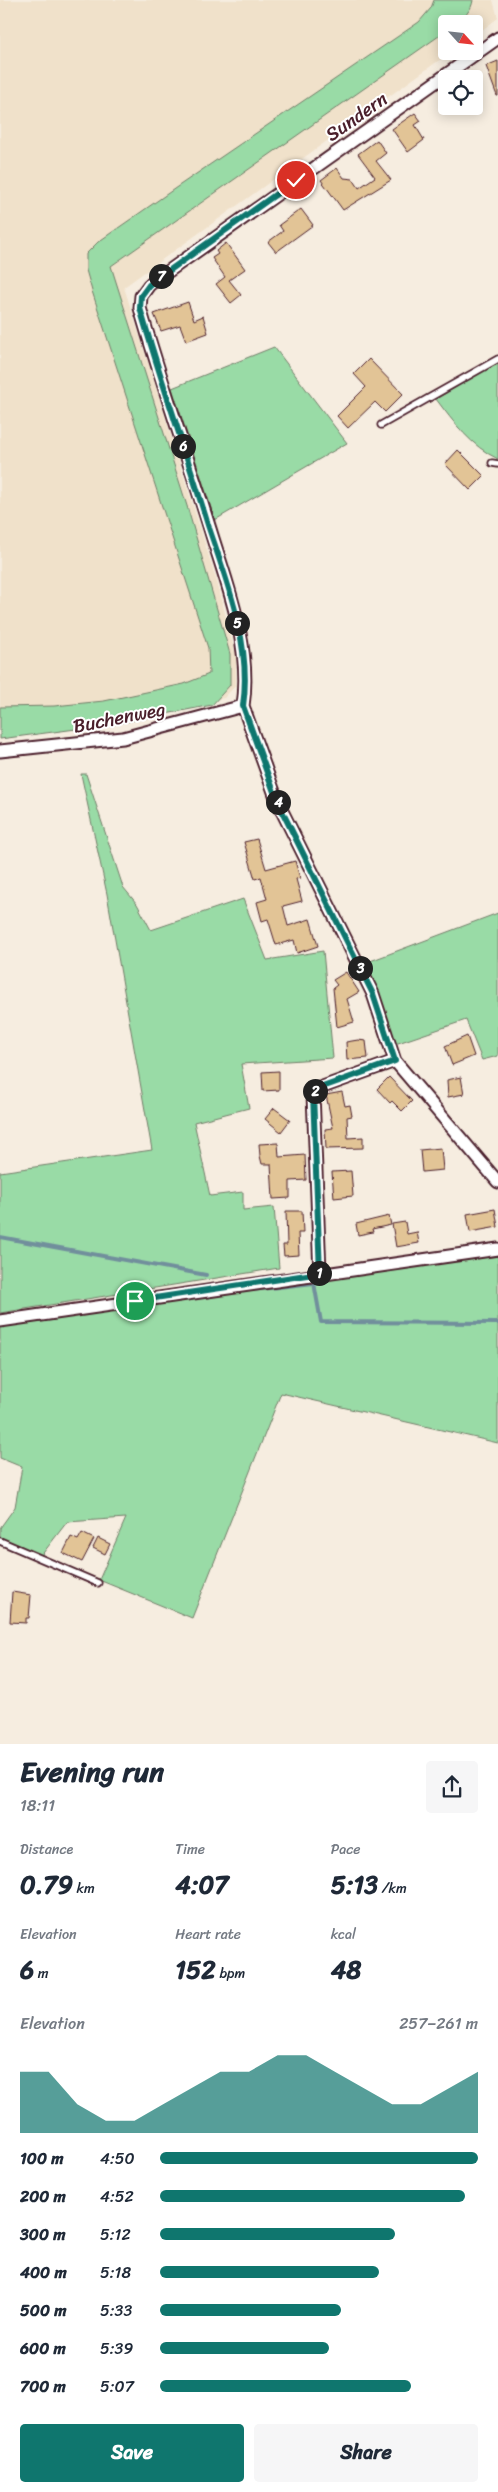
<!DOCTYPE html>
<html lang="en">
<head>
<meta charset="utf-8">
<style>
	:root { --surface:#fff; --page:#f6f6f7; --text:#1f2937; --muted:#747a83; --accent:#0f766e }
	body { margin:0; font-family:Sriracha,sans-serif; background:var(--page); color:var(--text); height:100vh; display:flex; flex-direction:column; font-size:19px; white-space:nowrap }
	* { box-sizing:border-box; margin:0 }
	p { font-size:16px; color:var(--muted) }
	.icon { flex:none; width:28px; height:28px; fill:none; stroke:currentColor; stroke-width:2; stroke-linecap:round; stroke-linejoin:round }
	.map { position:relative; height:1744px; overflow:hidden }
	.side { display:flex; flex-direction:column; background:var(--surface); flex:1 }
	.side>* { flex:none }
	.needle { width:32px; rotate:117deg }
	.fabs { position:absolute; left:438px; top:15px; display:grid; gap:10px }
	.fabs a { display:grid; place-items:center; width:45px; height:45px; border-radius:5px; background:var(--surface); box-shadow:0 2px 12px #0003; font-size:25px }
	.pin { position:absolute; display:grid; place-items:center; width:42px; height:42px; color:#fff; margin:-21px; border:2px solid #fff; border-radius:50%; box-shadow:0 1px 5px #0007 }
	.km { position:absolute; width:25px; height:25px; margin:-12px; border-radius:50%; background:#222; color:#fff; font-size:14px; line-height:25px; text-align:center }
	.round { display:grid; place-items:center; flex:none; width:52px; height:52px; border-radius:5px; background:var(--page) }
	.head { display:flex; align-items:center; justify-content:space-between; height:85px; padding:0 20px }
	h1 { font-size:28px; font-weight:700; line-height:38px }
	.figures { display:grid; grid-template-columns:repeat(3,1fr); gap:8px; height:85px; padding:5px 20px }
	.figures div { display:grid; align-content:center }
	.figures b { font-size:25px; font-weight:700 }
	.figures small { font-size:14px; font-weight:400 }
	.figures p { font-size:14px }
	.chart { height:140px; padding:10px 20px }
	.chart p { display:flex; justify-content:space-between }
	.chart svg { width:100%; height:90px; margin-top:5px; fill:var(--accent); opacity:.7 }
	.button { display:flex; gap:10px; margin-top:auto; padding:10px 20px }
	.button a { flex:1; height:58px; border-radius:5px; background:var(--accent); color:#fff; font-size:20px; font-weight:700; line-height:58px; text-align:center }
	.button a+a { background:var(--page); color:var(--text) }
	ul { padding:0 20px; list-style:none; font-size:16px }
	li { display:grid; grid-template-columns:80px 60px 1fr; align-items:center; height:38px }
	li i { height:12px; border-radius:6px; background:var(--accent) }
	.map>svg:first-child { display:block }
	.built { fill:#f0e1ca }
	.green { fill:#99dba6; stroke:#727d68 }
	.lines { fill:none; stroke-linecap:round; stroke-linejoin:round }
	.stream { stroke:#718f9c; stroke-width:4 }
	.building { fill:#e2c496; stroke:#4a1f2b }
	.service-casing { stroke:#4a1f2b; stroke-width:9 }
	.minor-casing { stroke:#4a1f2b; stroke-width:15 }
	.service { stroke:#fff; stroke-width:5.5 }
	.minor { stroke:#fff; stroke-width:11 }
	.route-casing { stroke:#fff; stroke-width:10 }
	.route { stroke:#0f766e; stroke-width:6 }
	.labels { text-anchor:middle; stroke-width:4; stroke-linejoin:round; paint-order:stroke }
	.street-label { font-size:19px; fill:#4a1f2b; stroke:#fff }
</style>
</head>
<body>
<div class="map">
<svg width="498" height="1745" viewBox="0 0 498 1745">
	<rect width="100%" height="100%" fill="#f6ede0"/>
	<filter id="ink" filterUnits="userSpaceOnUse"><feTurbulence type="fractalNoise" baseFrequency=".02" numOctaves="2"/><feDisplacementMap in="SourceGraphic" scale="10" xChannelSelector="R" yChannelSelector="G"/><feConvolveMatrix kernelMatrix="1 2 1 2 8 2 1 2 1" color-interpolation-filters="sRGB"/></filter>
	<g filter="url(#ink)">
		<path class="built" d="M 0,0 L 493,0 L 498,18 L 474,36 L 474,24 L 446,24 L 446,51 L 452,51 L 124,287 L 217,582 L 236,656 L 236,685 L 224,698 L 119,717 L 0,726 Z"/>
		<path class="green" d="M 434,0 L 473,0 C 472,10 464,17 456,24 L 446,24 L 446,31 L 111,266 L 187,506 L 230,654 L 230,685 L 212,705 L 114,724 L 0,739 L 0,707 L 54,706 L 104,701 L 184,684 L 209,674 L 208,648 L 92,291 L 86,270 L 86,254 L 98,242 L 177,187 L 419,22 L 431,8 Z
			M 274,347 L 347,443 L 215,520 L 172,388 Z
			M 498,362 L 498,459 C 471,446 454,423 436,399 Z
			M 81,774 L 86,774 L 123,887 L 137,904 L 151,930 L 243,899 L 267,960 L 323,951 L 333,1058 L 241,1064 L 249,1108 L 194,1122 L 210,1196 L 243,1192 L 243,1210 L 274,1207 L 279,1268 L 0,1313 L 0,1172 L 152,1150 L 107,894 Z
			M 498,913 L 498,1056 L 482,1060 L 466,1020 L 395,1044 L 380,995 L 365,963 Z
			M 498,1256 L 498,1443 L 281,1393 L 192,1618 L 99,1580 L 126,1518 L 67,1522 L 40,1557 L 0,1538 L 0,1528 L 15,1507 L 22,1467 L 0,1458 L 0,1327 L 244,1286 Z"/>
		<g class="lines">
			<path class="stream" d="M 0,1237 L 206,1275
				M 251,1290 L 314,1283 L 321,1322 L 498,1323"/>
		</g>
		<path class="building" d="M 498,61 L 498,96 L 497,96 L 486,66 Z
			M 415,113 L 421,121 L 415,125 L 424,140 L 408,152 L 392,129 Z
			M 377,140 L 386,153 L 376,161 L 391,180 L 343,210 L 321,180 L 337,168 L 344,178 L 353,179 L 359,188 L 375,177 L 358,154 Z
			M 301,209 L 313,225 L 276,252 L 268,242 L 283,231 L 279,225 Z
			M 226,243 L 245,269 L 229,280 L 241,295 L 231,303 L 216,284 L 225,277 L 212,258 L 218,254 L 216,251 Z
			M 188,302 L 194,320 L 203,316 L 208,333 L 186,341 L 180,325 L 161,331 L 154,314 Z
			M 369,359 L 403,394 L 385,412 L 375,402 L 348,428 L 337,416 L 366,387 L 354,374 Z
			M 458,450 L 484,476 L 470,490 L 445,464 Z
			M 257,839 L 266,869 L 295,861 L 300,878 L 296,879 L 302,901 L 283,906 L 288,926 L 310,919 L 318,946 L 297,953 L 294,940 L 276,945 L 268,919 L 262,921 L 257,902 L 267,899 L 261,877 L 255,879 L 244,842 Z
			M 346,972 L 359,992 L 347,999 L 354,1022 L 337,1027 L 333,988 L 337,985 L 333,980 Z
			M 467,1036 L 474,1056 L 452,1065 L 445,1046 Z
			M 358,1040 L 366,1041 L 368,1058 L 347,1060 L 346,1042 Z
			M 279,1071 L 279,1090 L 263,1091 L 262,1072 Z
			M 389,1077 L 412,1101 L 402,1111 L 392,1101 L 390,1103 L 377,1089 Z
			M 461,1077 L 464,1094 L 448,1097 L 447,1080 Z
			M 342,1092 L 345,1106 L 350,1105 L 352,1116 L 347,1117 L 348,1138 L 363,1137 L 363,1148 L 326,1149 L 325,1129 L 333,1128 L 326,1095 Z
			M 274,1108 L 290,1120 L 281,1132 L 265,1119 Z
			M 278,1143 L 279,1157 L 305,1155 L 306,1180 L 290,1181 L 290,1198 L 273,1199 L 271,1164 L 262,1164 L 260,1156 L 259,1144 Z
			M 441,1148 L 443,1170 L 422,1172 L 420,1150 Z
			M 351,1171 L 353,1196 L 334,1198 L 332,1172 Z
			M 495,1209 L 498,1227 L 470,1232 L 467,1214 Z
			M 286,1211 L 302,1211 L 303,1233 L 298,1233 L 299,1255 L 284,1256 L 283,1245 L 287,1245 Z
			M 389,1216 L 391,1225 L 372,1229 L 373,1232 L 358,1235 L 356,1224 Z
			M 405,1222 L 407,1234 L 417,1232 L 419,1243 L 396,1247 L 392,1224 Z
			M 82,1533 L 94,1539 L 82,1562 L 63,1553 L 71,1537 L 78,1540 Z
			M 98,1538 L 110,1544 L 105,1554 L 93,1548 Z
			M 12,1592 L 31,1595 L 29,1618 L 26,1618 L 26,1623 L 10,1622 Z"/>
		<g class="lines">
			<g class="service-casing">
				<path id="service" d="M 381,425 L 498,359
					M 492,463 L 498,464
					M 0,1541 L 98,1583"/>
			</g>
			<g class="minor-casing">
				<path id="minor" d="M 498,38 L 149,285 L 141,296 L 140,308 C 161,382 187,455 210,529 C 227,585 252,646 243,706 L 278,803 L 373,994 L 395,1061 L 498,1182
					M 0,751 L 123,738 L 243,706
					M 320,1273 L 313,1094 L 317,1089 L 395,1061
					M 0,1321 L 498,1249"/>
			</g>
			<use href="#service" class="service"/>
			<use href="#minor" class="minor"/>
		</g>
	</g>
	<g class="lines" filter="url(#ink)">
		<g class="route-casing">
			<path id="route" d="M 135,1301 L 320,1273 L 313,1094 L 317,1089 L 395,1061 L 373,994 L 278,803 L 243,706 C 252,645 227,582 208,525 C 186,452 161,381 140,308 L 141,296 L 149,285 L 296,180"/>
		</g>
		<use href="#route" class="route"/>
	</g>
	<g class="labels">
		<g class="street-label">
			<text transform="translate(356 116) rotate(-35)" y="7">Sundern</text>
			<text transform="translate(119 717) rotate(-11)" y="7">Buchenweg</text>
		</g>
	</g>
</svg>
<div class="fabs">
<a><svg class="needle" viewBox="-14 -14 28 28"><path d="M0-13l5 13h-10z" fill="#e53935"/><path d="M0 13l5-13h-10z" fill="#747a83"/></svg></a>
<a><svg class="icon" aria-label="locate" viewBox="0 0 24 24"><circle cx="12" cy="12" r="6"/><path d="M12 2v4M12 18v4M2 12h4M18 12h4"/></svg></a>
</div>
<div class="pin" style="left:135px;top:1301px;background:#1e9e55"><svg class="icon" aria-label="arrive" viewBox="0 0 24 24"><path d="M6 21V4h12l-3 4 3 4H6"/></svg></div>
<div class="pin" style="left:296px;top:180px;background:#d93025"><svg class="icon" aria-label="check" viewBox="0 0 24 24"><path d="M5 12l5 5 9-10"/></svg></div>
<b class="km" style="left:319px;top:1273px">1</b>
<b class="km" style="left:315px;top:1091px">2</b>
<b class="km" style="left:360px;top:968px">3</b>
<b class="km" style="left:278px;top:802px">4</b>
<b class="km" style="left:237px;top:623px">5</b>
<b class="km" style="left:183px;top:446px">6</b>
<b class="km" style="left:161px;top:276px">7</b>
</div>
<section class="side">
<div class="head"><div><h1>Evening run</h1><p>18:11</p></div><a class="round"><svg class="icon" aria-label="share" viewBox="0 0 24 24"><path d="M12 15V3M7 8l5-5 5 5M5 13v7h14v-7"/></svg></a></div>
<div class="figures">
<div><p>Distance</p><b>0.79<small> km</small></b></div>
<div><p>Time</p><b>4:07</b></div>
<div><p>Pace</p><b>5:13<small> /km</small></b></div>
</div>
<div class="figures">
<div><p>Elevation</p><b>6<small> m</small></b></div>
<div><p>Heart rate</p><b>152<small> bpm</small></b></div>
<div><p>kcal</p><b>48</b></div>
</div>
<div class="chart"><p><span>Elevation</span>257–261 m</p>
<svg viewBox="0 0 160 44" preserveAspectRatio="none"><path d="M0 44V14L10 14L20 30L30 38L40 38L50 30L60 22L70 14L80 14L90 6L100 6L110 14L120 22L130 30L140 30L150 22L160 14V44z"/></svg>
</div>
<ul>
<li><b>100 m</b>4:50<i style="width:100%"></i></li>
<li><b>200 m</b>4:52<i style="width:96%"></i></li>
<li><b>300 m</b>5:12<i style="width:74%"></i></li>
<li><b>400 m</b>5:18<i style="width:69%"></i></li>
<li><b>500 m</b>5:33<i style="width:57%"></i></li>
<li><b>600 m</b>5:39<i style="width:53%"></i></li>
<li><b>700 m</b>5:07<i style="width:79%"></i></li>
</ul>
<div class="button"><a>Save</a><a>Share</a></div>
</section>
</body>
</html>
